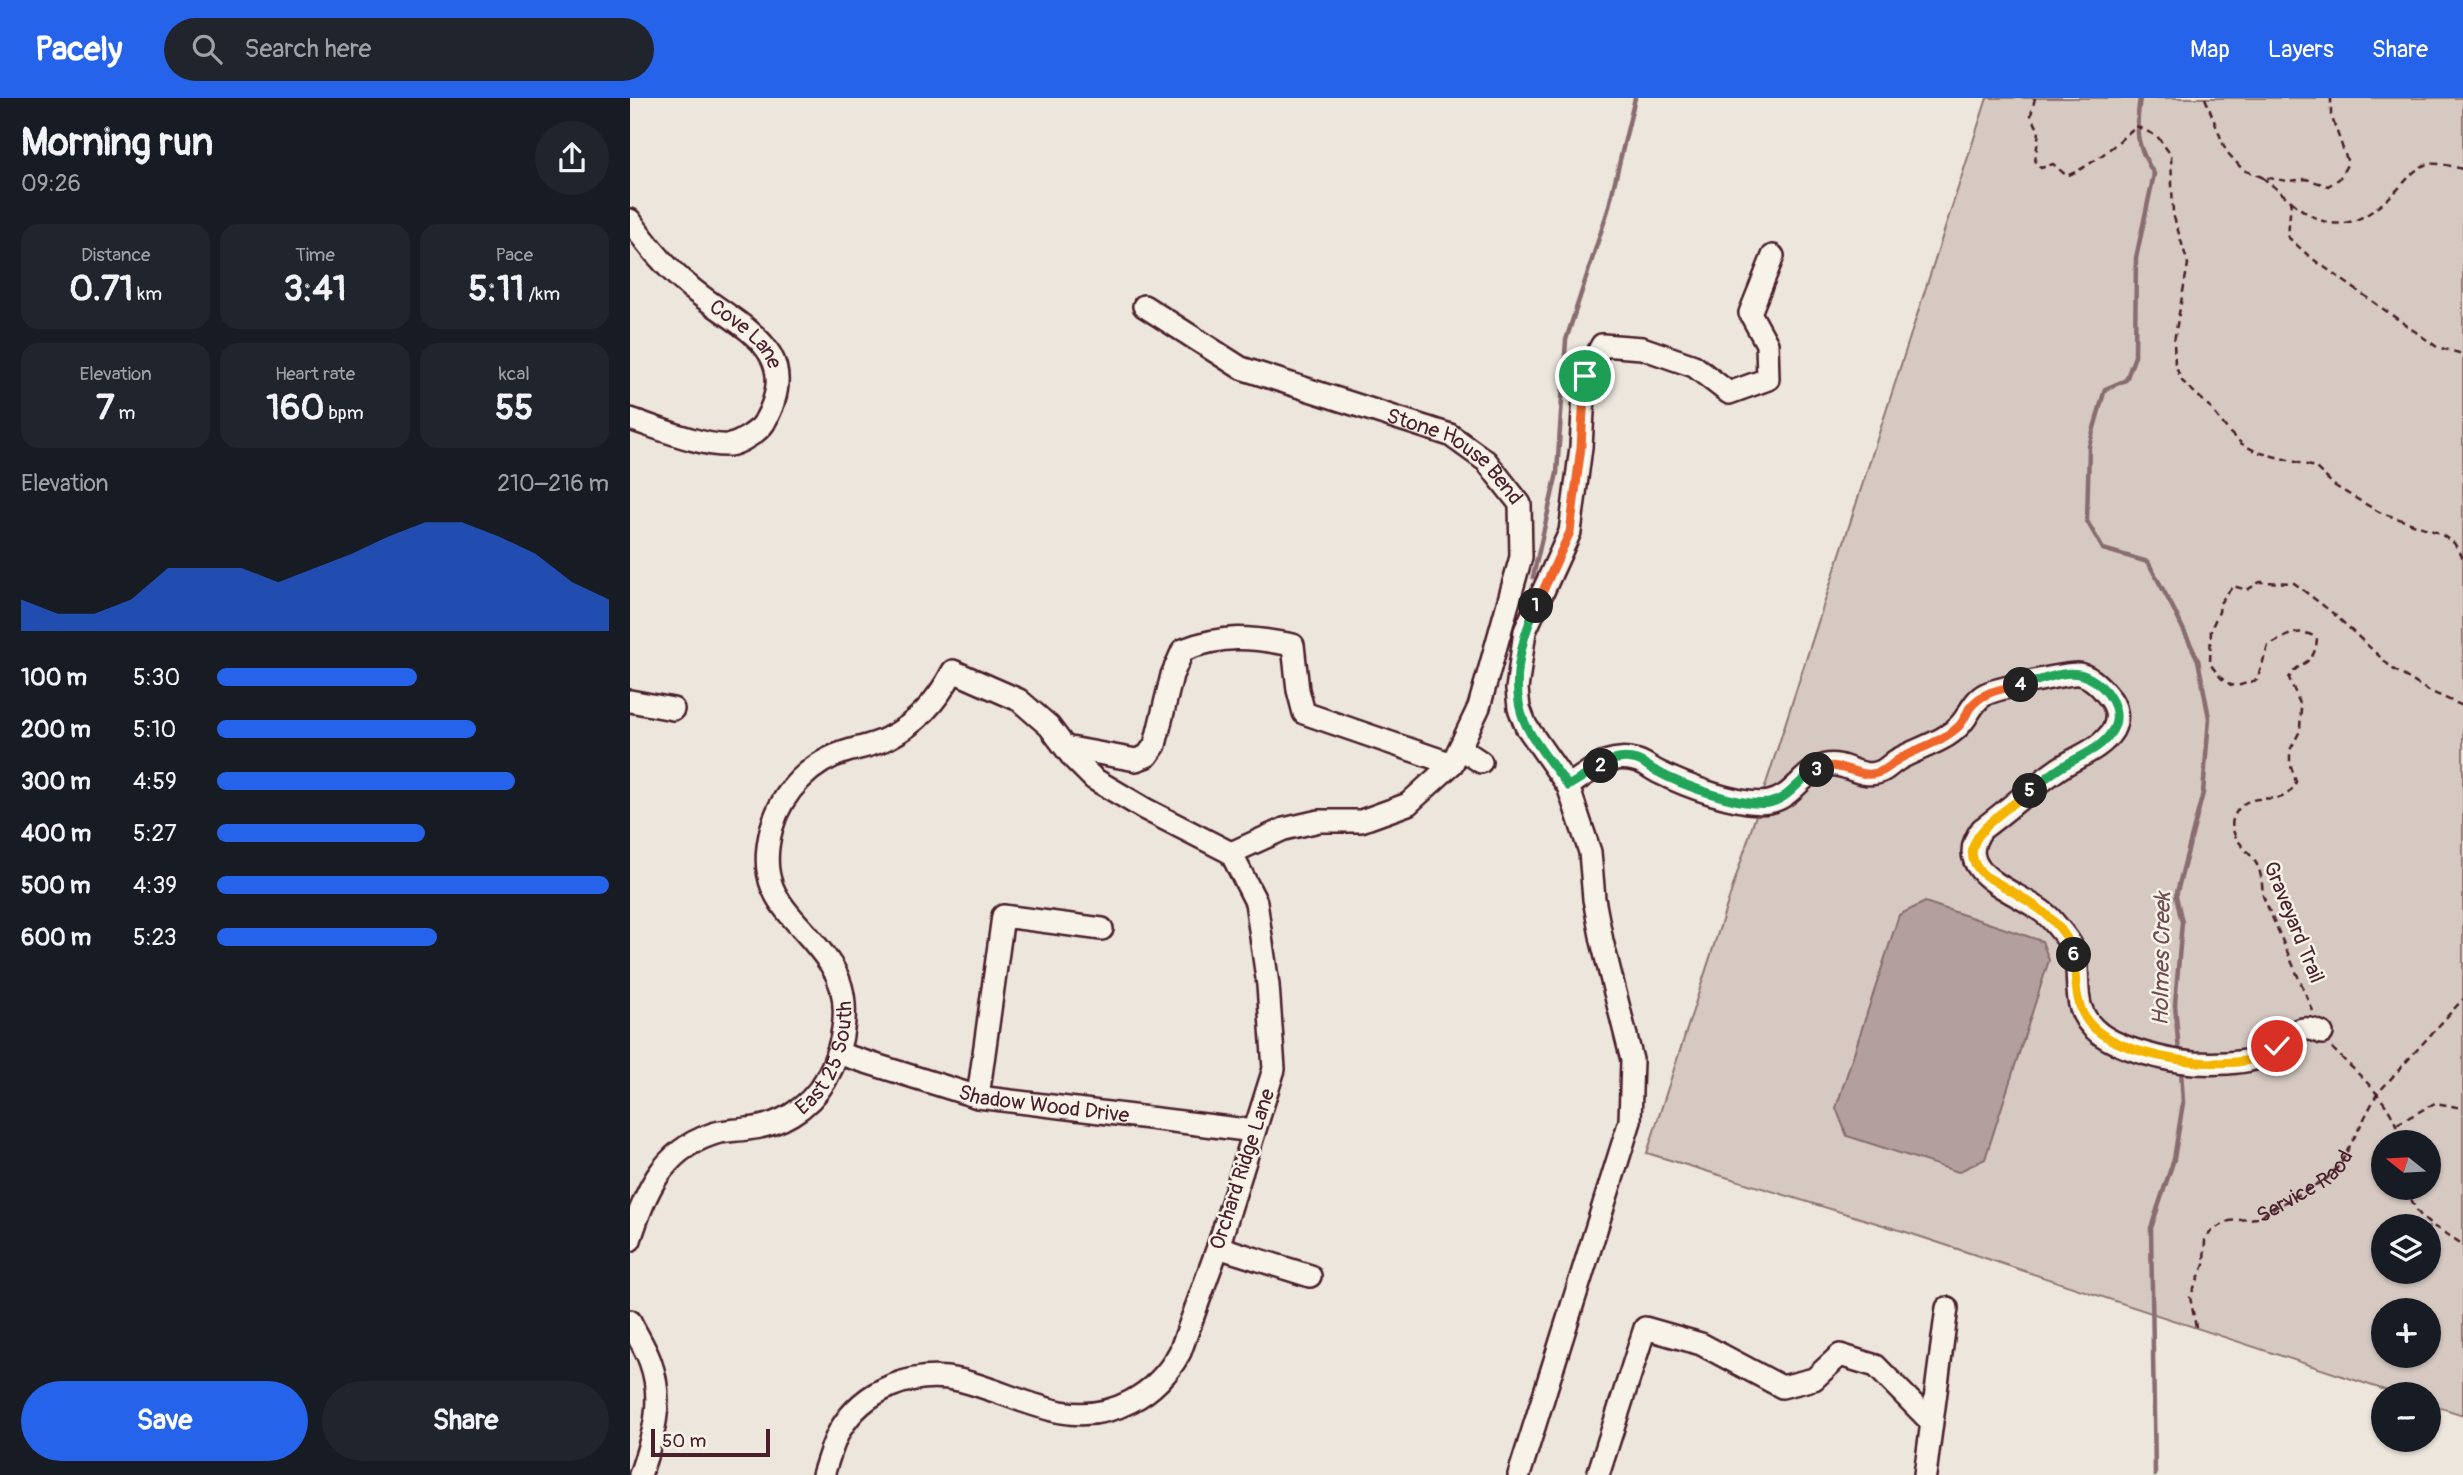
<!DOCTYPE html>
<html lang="en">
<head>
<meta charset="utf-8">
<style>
	:root { --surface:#171b24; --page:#20242c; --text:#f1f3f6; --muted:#9ea1a6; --accent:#2563eb }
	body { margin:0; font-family:Pangolin,sans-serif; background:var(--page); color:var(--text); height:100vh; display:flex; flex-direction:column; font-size:26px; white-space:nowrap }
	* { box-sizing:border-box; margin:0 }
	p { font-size:23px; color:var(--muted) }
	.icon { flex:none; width:38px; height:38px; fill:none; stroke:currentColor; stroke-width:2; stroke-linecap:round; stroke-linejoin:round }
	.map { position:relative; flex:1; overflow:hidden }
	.panel { display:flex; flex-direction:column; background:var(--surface); width:630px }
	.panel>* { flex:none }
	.needle { width:46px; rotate:288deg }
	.tools { position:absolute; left:1741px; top:1032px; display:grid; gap:14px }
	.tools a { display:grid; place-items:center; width:70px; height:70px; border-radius:50%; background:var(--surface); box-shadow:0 2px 5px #0004; font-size:35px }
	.scale { position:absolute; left:21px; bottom:18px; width:119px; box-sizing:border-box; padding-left:7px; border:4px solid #4a1f2b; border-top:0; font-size:19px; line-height:24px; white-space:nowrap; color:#4a1f2b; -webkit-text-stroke:5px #f7f3e8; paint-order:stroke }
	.pin { position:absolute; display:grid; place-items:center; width:60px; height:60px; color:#fff; margin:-30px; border:4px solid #fff; border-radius:50%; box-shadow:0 2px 7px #0007 }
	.km { position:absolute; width:35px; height:35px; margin:-18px; border-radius:50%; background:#222; color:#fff; font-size:19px; line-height:35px; text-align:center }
	.round { display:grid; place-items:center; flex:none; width:74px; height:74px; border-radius:37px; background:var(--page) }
	.headline { display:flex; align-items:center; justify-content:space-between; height:119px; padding:0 21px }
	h1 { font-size:38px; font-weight:800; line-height:52px }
	.figures { display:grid; grid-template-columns:repeat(3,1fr); gap:10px; height:119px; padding:7px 21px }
	.figures div { display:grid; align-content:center; border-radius:18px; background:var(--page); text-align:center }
	.figures b { font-size:35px; font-weight:800 }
	.figures small { font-size:19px; font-weight:400 }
	.figures p { font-size:19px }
	.chart { height:196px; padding:14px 21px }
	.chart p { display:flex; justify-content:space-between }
	.chart svg { width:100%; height:126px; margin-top:7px; fill:var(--accent); opacity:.7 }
	.primary-button { display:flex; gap:14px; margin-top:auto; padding:14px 21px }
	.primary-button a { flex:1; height:80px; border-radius:42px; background:var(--accent); color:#fff; font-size:28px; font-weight:800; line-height:80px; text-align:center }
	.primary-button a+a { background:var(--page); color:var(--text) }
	ul { padding:0 21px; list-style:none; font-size:23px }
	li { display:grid; grid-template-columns:112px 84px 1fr; align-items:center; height:52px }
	li i { height:18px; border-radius:9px; background:var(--accent) }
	header { display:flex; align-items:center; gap:42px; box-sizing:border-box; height:98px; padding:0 35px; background:var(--accent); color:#fff }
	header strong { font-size:33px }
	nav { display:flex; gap:38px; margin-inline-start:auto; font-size:24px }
	.search { width:490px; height:63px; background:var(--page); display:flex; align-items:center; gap:18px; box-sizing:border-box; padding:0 24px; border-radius:38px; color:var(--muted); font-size:26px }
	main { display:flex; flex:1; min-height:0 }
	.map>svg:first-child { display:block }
	.green { fill:#d5c9c2; stroke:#907476; stroke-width:2; fill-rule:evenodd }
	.water { fill:#b39f9d; stroke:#896c6f; stroke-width:2 }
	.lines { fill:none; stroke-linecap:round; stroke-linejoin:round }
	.stream { stroke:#896c6f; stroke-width:4.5 }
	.minor-casing { stroke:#4a1f2b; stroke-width:26 }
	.path { stroke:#4a1f2b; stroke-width:2.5; stroke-dasharray:7 5; stroke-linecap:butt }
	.minor { stroke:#f7f3e8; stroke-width:21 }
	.split-1-casing { stroke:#fff; stroke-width:14 }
	.split-2-casing { stroke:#fff; stroke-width:14 }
	.split-3-casing { stroke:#fff; stroke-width:14 }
	.split-4-casing { stroke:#fff; stroke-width:14 }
	.split-5-casing { stroke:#fff; stroke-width:14 }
	.split-6-casing { stroke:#fff; stroke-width:14 }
	.split-7-casing { stroke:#fff; stroke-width:14 }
	.split-1 { stroke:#f0652b; stroke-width:9 }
	.split-2 { stroke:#22a559; stroke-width:9 }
	.split-3 { stroke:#22a559; stroke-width:9 }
	.split-4 { stroke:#f0652b; stroke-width:9 }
	.split-5 { stroke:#22a559; stroke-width:9 }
	.split-6 { stroke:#f5b400; stroke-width:9 }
	.split-7 { stroke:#f5b400; stroke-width:9 }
	.labels { text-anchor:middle; stroke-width:5; stroke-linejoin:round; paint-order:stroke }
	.street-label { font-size:21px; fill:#4a1f2b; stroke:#f7f3e8 }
	.water-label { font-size:23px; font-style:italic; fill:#6f4c53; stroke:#f7f3e8 }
</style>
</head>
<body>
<header>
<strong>Pacely</strong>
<div class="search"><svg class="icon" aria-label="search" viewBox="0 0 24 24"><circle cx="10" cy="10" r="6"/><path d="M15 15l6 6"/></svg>Search here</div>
<nav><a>Map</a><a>Layers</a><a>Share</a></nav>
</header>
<main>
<section class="panel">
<div class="headline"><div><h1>Morning run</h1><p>09:26</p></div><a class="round"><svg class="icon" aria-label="share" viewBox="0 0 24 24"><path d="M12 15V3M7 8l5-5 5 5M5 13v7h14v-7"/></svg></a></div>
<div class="figures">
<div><p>Distance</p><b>0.71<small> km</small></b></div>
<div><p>Time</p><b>3:41</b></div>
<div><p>Pace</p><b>5:11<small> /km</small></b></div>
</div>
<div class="figures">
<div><p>Elevation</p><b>7<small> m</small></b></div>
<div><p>Heart rate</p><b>160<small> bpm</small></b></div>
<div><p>kcal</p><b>55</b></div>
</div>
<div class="chart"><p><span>Elevation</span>210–216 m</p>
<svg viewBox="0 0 160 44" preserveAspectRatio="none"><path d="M0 44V33L10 38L20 38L30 33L40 22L50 22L60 22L70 27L80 22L90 17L100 11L110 6L120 6L130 11L140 17L150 27L160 33V44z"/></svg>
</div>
<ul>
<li><b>100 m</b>5:30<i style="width:51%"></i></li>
<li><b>200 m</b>5:10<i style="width:66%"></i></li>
<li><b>300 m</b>4:59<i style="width:76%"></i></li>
<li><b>400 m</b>5:27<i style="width:53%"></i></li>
<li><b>500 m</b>4:39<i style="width:100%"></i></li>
<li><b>600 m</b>5:23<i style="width:56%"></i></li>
</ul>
<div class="primary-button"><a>Save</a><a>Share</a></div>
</section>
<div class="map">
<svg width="1833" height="1377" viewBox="0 0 1833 1377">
	<rect width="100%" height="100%" fill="#ece6dd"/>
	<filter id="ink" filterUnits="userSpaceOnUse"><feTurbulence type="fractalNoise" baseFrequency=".0143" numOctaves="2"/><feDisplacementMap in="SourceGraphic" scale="14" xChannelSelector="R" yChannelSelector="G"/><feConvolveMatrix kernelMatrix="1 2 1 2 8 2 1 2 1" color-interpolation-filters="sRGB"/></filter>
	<g filter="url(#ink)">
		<path class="green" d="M 1357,0 L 1833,0 L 1833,1317 L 1799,1306 L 1799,1297 L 1770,1297 L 1279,1135 L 1017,1055 ZM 1754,1045 L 1799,1045 L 1799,1090 L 1754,1090 ZM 1754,1129 L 1799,1129 L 1799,1174 L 1754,1174 ZM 1754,1213 L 1799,1213 L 1799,1258 L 1754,1258 Z"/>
		<path class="water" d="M 1295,804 L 1412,843 L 1419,862 L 1355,1061 L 1328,1074 L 1217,1038 L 1206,1010 L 1269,817 Z"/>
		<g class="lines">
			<path class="stream" d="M 1510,0 C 1505,35 1506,46 1524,76 L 1506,160 L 1505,258 L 1496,282 L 1475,291 L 1459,348 L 1457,423 L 1473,451 L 1518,464 L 1543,510 L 1568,562 L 1579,620 L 1573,695 L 1546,798 L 1552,824 L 1545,906 L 1549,955
				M 903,479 L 927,375 L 936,242 L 978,112 L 1005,0
				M 1525,1377 L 1521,1130 L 1544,1061 L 1553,1005 L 1551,971"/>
			<g class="minor-casing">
				<g id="minor">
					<path id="s2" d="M 0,122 C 17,147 37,171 61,190 C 109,230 176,250 134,325 C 129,333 109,346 99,347 C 74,349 25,329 0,321"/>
					<path id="s3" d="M 514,208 L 611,270 L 820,337 L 856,363 L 890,406 L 891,459 L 849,609 L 822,666 L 778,706 L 731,723 L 689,723 L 654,731 L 601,755"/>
					<path d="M 0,603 L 43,611"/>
					<path d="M 435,649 L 506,662 L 517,658 L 525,647 L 542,577 L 553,552 C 594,536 621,539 663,547 L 668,592 L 674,615 L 822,666"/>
					<path d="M 830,650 L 851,664"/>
					<path d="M 938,688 C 951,680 964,669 978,663 C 986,660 997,660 1004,662 C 1013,663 1020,670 1028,674 C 1054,687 1110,709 1139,704 C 1163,700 1173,673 1196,667 C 1216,663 1231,683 1252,673 C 1258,670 1263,664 1269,661 C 1288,650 1314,644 1329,628 C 1340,617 1342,603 1356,596 C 1365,591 1441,574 1449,576 C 1461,578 1471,589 1478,598 C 1487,608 1489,620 1483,632 C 1471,652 1445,659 1427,672 C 1401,690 1378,712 1352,731 C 1317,779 1396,794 1421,821 C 1428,829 1436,838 1441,847 C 1456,877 1435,908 1469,935 C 1489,951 1538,963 1564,965 C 1585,966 1614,966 1633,958 C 1657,948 1661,920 1692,935"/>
					<path id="s4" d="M 207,955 L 348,999 L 624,1033"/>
					<path d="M 348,999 L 373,818 L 472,831"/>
					<path id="s5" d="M 0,1142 C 14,1097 31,1054 80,1037 C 92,1032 104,1033 117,1031 C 149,1028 178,1011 195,983 C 214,950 224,901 201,867 C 168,816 122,802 142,729 C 152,693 182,663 218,653 C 232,649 245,647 258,640 C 288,625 308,602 323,573 L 389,602 L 419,628 L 443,660 L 464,681 L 515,711 L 601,755 L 626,804 L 638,887 L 644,971 L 588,1149 L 550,1254 C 527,1297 481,1323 431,1314 C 396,1307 363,1290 329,1282 C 283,1272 234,1291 210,1332 C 202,1346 198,1362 193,1377"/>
					<path d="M 588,1149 L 680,1178"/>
					<path d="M 0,1223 C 6,1236 15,1249 20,1263 C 35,1303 23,1339 10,1377"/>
					<path d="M 889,1377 L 1000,1023 L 1002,962 L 972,843 L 964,801 L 960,754 L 938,688 L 896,628 L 889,610 L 887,591 L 895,533 L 940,434 L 951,349 L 955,279 L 972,247 L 1012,250 L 1064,268 L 1099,295 L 1138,281 L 1137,246 L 1120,215 L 1143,158"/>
					<path d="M 968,1377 L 1015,1230 L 1071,1246 L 1152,1289 L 1184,1281 L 1210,1257 L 1246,1268 L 1301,1324"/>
					<path d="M 1295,1377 L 1317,1210"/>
				</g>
			</g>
			<g class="path">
				<path d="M 1405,0 L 1401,17 L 1409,33 L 1405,64 L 1411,70 L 1423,66 L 1437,78 C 1464,66 1484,48 1506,28 L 1527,38 L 1541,57 L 1543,116 L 1558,166 L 1544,243 L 1545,267 L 1552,283 L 1579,308 L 1600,335 L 1612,346 L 1627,354 L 1685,369 L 1705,388 L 1749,414 L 1809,435 L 1824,445 L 1833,460"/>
				<path d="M 1575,0 L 1596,53 L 1613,72 L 1632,79 L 1658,83 L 1676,81 L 1698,88 L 1709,81 L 1718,65 L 1701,17 L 1701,0"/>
				<path d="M 1632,79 L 1661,103 L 1658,139 L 1680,159 L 1807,249 L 1833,256"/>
				<path d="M 1661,103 C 1703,140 1730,128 1767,92 C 1774,85 1782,74 1791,69 C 1804,62 1820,68 1833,71"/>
				<path d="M 1683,913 L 1633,798 C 1632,787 1632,775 1626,765 C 1618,751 1596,738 1604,718 C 1608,711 1611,706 1619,703 C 1640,696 1654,709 1666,684 L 1660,665 L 1660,652 L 1670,633 L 1671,608 L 1659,580 C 1669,561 1685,570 1687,540 C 1667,528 1657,538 1638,548 L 1627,582 L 1607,588 L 1601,587 L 1591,580 L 1580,566 L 1581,531 L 1589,514 L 1590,505 L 1603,488 L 1617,492 L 1630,484 L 1664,485 L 1704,516 L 1763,571 L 1797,592 L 1833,608"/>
				<path d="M 1702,950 C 1727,976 1767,1006 1770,1045"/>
				<path d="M 1767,1026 L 1805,1005 L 1833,1010"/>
				<path d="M 1777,1090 C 1790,1130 1804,1125 1833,1147"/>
				<path id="s1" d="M 1566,1229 L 1560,1199 L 1574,1167 L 1575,1142 L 1582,1132 L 1599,1123 L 1627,1120 L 1696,1081 L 1710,1067 L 1747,996 L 1833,901"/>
			</g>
			<use href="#minor" class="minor"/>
		</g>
	</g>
	<g class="lines" filter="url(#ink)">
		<g class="split-1-casing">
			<path id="split-1" d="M 906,508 L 940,434 L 951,349 L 955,278"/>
		</g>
		<g class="split-2-casing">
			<path id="split-2" d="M 906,508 C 891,542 879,589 895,625 C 904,646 925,669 938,688 L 971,668"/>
		</g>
		<g class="split-3-casing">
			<path id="split-3" d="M 971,668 C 981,661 995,658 1007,662 C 1014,664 1019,670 1026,673 C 1051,687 1111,709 1139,705 C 1160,701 1169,680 1187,672"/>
		</g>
		<g class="split-4-casing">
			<path id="split-4" d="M 1187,672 C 1213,659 1230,686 1254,672 C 1260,669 1265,663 1271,660 C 1289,650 1313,643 1328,629 C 1333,625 1336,617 1339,611 C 1352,593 1371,591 1391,587"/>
		</g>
		<g class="split-5-casing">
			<path id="split-5" d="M 1391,587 C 1409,584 1431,572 1449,576 C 1472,581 1496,611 1482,633 C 1471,652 1447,659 1430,670 C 1419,677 1410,685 1400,693"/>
		</g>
		<g class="split-6-casing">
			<path id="split-6" d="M 1400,693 C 1378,712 1317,744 1354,777 C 1387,797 1433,817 1444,857"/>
		</g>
		<g class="split-7-casing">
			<path id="split-7" d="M 1444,857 C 1446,879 1444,907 1459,925 C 1487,959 1594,975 1633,958 C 1638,955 1643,951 1647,948"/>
		</g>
		<use href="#split-1" class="split-1"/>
		<use href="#split-2" class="split-2"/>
		<use href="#split-3" class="split-3"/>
		<use href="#split-4" class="split-4"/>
		<use href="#split-5" class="split-5"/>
		<use href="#split-6" class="split-6"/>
		<use href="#split-7" class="split-7"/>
	</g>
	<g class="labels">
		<g class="street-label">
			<text dy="7" stroke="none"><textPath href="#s2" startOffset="164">Cove Lane</textPath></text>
			<text dy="7" stroke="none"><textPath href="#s3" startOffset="350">Stone House Bend</textPath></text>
			<text transform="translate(1664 824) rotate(68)" y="7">Graveyard Trail</text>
			<text dy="7" stroke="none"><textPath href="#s5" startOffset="292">East 25 South</textPath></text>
			<text dy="7" stroke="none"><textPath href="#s4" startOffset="214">Shadow Wood Drive</textPath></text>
			<text transform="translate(612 1071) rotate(-72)" y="7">Orchard Ridge Lane</text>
			<text dy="7" stroke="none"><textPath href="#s1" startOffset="208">Service Raod</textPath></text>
		</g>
		<g class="water-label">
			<text transform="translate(1531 861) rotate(-89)" y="8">Holmes Creek</text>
		</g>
	</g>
</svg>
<div class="tools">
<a><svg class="needle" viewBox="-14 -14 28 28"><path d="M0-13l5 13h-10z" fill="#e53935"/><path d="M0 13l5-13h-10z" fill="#9ea1a6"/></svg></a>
<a><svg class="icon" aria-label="layers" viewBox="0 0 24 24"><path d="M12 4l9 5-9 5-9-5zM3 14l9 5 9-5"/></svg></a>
<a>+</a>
<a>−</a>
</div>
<div class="scale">50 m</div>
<div class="pin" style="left:955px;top:278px;background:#1e9e55"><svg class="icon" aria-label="arrive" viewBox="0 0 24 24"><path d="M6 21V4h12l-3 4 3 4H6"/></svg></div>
<div class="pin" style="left:1647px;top:948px;background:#d93025"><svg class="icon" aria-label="check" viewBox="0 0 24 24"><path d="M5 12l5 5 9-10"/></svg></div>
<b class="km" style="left:906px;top:508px">1</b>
<b class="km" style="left:971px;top:668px">2</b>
<b class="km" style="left:1187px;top:672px">3</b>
<b class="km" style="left:1391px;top:587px">4</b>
<b class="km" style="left:1400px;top:693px">5</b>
<b class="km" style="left:1444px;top:857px">6</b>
</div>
</main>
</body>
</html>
